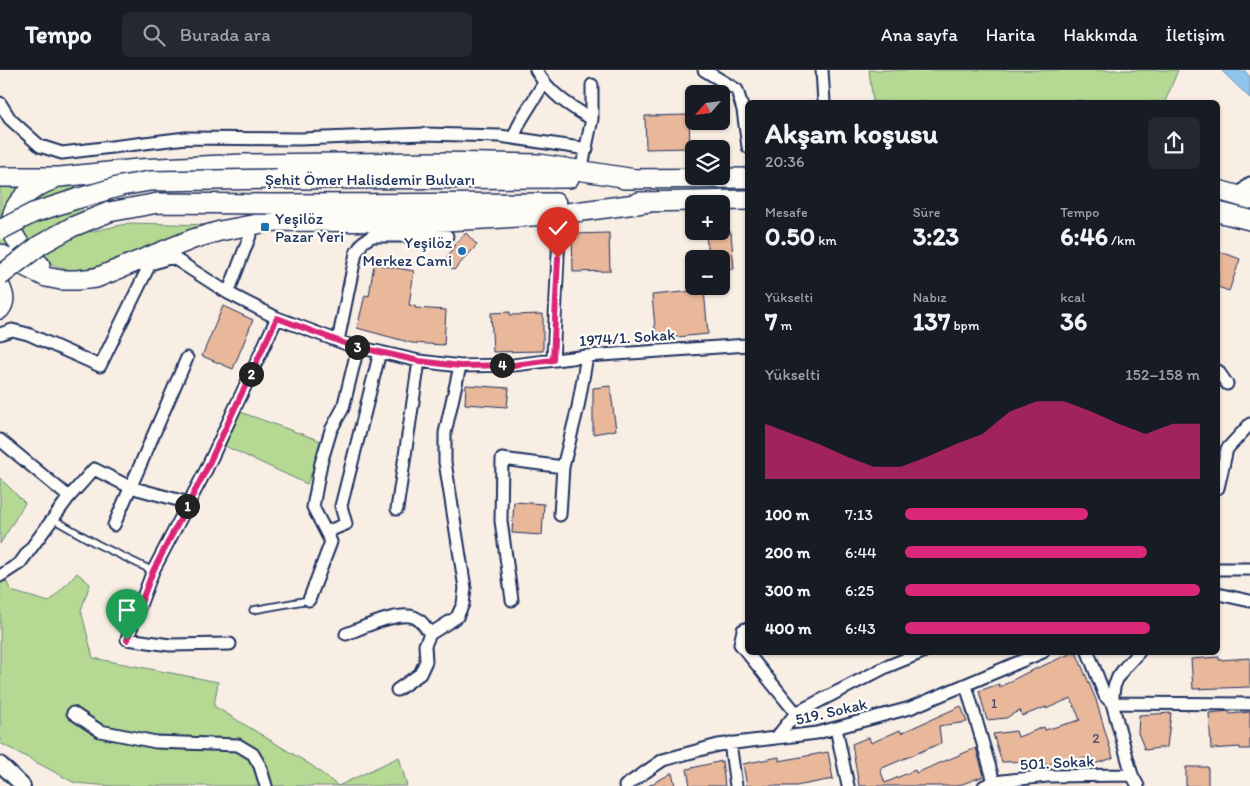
<!DOCTYPE html>
<html lang="tr">
<head>
<meta charset="utf-8">
<style>
	:root { --surface:#171b24; --page:#242831; --text:#f1f3f6; --muted:#9ea1a6; --line:#363941; --accent:#db2777 }
	body { margin:0; font-family:Itim,sans-serif; background:var(--page); color:var(--text); height:100vh; display:flex; flex-direction:column; font-size:19px; white-space:nowrap }
	* { box-sizing:border-box; margin:0 }
	p { font-size:16px; color:var(--muted) }
	.icon { flex:none; width:28px; height:28px; fill:none; stroke:currentColor; stroke-width:2; stroke-linecap:round; stroke-linejoin:round }
	.map { position:relative; flex:1; overflow:hidden }
	.drawer { position:absolute; left:745px; top:30px; width:475px; height:555px; display:flex; flex-direction:column; background:var(--surface); border-radius:8px; box-shadow:0 1px 4px #0004 }
	.drawer>* { flex:none }
	.needle { width:32px; rotate:242deg }
	.tools { position:absolute; left:685px; top:15px; display:grid; gap:10px }
	.tools a { display:grid; place-items:center; width:45px; height:45px; border-radius:8px; background:var(--surface); box-shadow:0 1px 4px #0004; font-size:25px }
	.pin { position:absolute; display:grid; place-items:center; width:42px; height:42px; color:#fff; margin:-51px -21px; border-radius:50% 50% 50% 0; rotate:-45deg; box-shadow:0 0 5px #0007 }
	.pin .icon { rotate:45deg }
	.km { position:absolute; width:25px; height:25px; margin:-12px; border-radius:50%; background:#222; color:#fff; font-size:14px; line-height:25px; text-align:center }
	.round { display:grid; place-items:center; flex:none; width:52px; height:52px; border-radius:8px; background:var(--page) }
	.summary { display:flex; align-items:center; justify-content:space-between; height:85px; padding:0 20px }
	h1 { font-size:28px; font-weight:700; line-height:38px }
	.metrics { display:grid; grid-template-columns:repeat(3,1fr); gap:8px; height:85px; padding:5px 20px }
	.metrics div { display:grid; align-content:center }
	.metrics b { font-size:25px; font-weight:700 }
	.metrics small { font-size:14px; font-weight:400 }
	.metrics p { font-size:14px }
	.chart { height:140px; padding:10px 20px }
	.chart p { display:flex; justify-content:space-between }
	.chart svg { width:100%; height:90px; margin-top:5px; fill:var(--accent); opacity:.7 }
	ul { padding:0 20px; list-style:none; font-size:16px }
	li { display:grid; grid-template-columns:80px 60px 1fr; align-items:center; height:38px }
	li i { height:12px; border-radius:6px; background:var(--accent) }
	header { display:flex; align-items:center; gap:30px; box-sizing:border-box; height:70px; padding:0 25px; background:var(--surface); border-bottom:1px solid var(--line) }
	header strong { font-size:24px }
	nav { display:flex; gap:28px; margin-inline-start:auto; font-size:18px }
	.search { width:350px; height:45px; background:var(--page); display:flex; align-items:center; gap:12px; box-sizing:border-box; padding:0 18px; border-radius:8px; color:var(--muted); font-size:19px }
	.map>svg:first-child { display:block }
	.built { fill:#f4dece }
	.green { fill:#b5d893; stroke:#688478 }
	.water { fill:#90c6ee; stroke:#618ab4 }
	.building { fill:#e9b79a; stroke:#1b2f5e }
	.lines { fill:none; stroke-linecap:round; stroke-linejoin:round }
	.service-casing { stroke:#1b2f5e; stroke-width:9 }
	.minor-casing { stroke:#1b2f5e; stroke-width:15 }
	.tertiary-casing { stroke:#1b2f5e; stroke-width:18 }
	.trunk-casing { stroke:#1b2f5e; stroke-width:22 }
	.service { stroke:#fdfcf7; stroke-width:5.5 }
	.minor { stroke:#fdfcf7; stroke-width:11 }
	.tertiary { stroke:#fdfcf7; stroke-width:14 }
	.trunk { stroke:#fdfcf7; stroke-width:19 }
	.trunk-bridge-casing { stroke:#1b2f5e; stroke-width:22; stroke-linecap:butt }
	.trunk-bridge { stroke:#fdfcf7; stroke-width:19 }
	.route-casing { stroke:#fff; stroke-width:10 }
	.route { stroke:#db2777; stroke-width:6 }
	.poi-dot { fill:#1f6fb2; stroke:#fdfcf7; stroke-width:2 }
	.labels { text-anchor:middle; stroke-width:4.5; stroke-linejoin:round; paint-order:stroke }
	.number-label { font-size:14px; fill:#4e516d }
	.street-label { font-size:16px; fill:#1b2f5e; stroke:#fdfcf7 }
	.poi-label { font-size:16px; fill:#1b2f5e; stroke:#fdfcf7; text-anchor:start }
</style>
</head>
<body>
<header>
<strong>Tempo</strong>
<div class="search"><svg class="icon" aria-label="search" viewBox="0 0 24 24"><circle cx="10" cy="10" r="6"/><path d="M15 15l6 6"/></svg>Burada ara</div>
<nav><a>Ana sayfa</a><a>Harita</a><a>Hakkında</a><a>İletişim</a></nav>
</header>
<div class="map">
<svg width="1250" height="716" viewBox="0 0 1250 716">
	<rect width="100%" height="100%" fill="#f9eee4"/>
	<filter id="ink" filterUnits="userSpaceOnUse"><feTurbulence type="fractalNoise" baseFrequency=".02" numOctaves="2"/><feDisplacementMap in="SourceGraphic" scale="10" xChannelSelector="R" yChannelSelector="G"/><feConvolveMatrix kernelMatrix="1 2 1 2 8 2 1 2 1" color-interpolation-filters="sRGB"/></filter>
	<g filter="url(#ink)">
		<path class="built" d="M 1123,712 L 1125,716 L 1039,716 L 1038,713 Z"/>
		<path class="green" d="M 869,0 L 1178,0 L 1165,32 L 1085,32 L 1083,30 L 1053,32 L 873,32 Z
			M 0,114 L 27,114 L 10,133 L 32,196 L 0,177 Z
			M 73,114 L 90,162 L 130,153 L 212,155 C 183,166 92,206 65,199 C 40,193 26,169 18,147 L 23,135 L 50,116 Z
			M 240,342 L 324,372 L 307,414 L 225,376 Z
			M 0,408 L 25,433 L 0,474 Z
			M 0,498 L 11,521 L 49,532 L 77,503 L 90,514 L 81,540 L 93,588 L 218,612 L 214,636 L 311,695 L 338,716 L 399,687 L 407,716 L 111,716 L 75,713 L 0,673 Z"/>
		<path class="water" d="M 1221,0 L 1244,0 L 1250,7 L 1250,28 Z"/>
		<path class="building" d="M 689,45 L 690,78 L 646,79 L 645,46 Z
			M 731,162 L 734,199 L 721,200 L 721,189 L 708,189 L 706,163 Z
			M 466,163 L 477,175 L 454,200 L 444,193 L 454,176 Z
			M 609,163 L 610,201 L 573,202 L 572,164 Z
			M 1218,181 L 1240,189 L 1229,221 L 1218,217 Z
			M 374,194 L 414,201 L 409,235 L 415,236 L 415,238 L 446,240 L 444,275 L 412,273 L 357,258 L 365,225 L 369,226 Z
			M 704,220 L 708,264 L 656,269 L 652,225 Z
			M 223,236 L 253,250 L 233,299 L 202,286 Z
			M 510,242 L 510,245 L 543,244 L 543,281 L 493,282 L 491,243 Z
			M 466,315 L 509,318 L 507,337 L 465,334 Z
			M 610,316 L 616,360 L 593,364 L 593,318 Z
			M 514,432 L 544,434 L 542,465 L 512,463 Z
			M 1074,582 L 1076,582 L 1096,630 L 1113,688 L 1094,694 L 1092,686 L 1064,694 L 1062,688 L 1048,695 L 1036,694 L 1035,691 L 1002,692 L 993,664 L 1016,661 L 1018,667 L 1044,657 L 1045,660 L 1080,650 L 1071,628 L 1046,639 L 1046,637 L 1022,646 L 1020,640 L 1006,648 L 987,650 L 979,621 L 999,614 L 1000,617 L 1024,604 Z
			M 1219,587 L 1219,590 L 1250,588 L 1250,617 L 1193,619 L 1191,589 Z
			M 961,636 L 967,652 L 939,656 L 941,673 L 880,699 L 885,713 L 915,700 L 916,703 L 976,678 L 984,706 L 957,716 L 859,716 L 852,674 L 869,667 L 871,673 L 900,660 L 901,663 Z
			M 1229,641 L 1230,644 L 1250,642 L 1250,679 L 1240,679 L 1240,677 L 1211,679 L 1209,643 Z
			M 1171,643 L 1167,677 L 1145,680 L 1138,663 L 1139,645 Z
			M 828,682 L 833,709 L 796,716 L 747,716 L 743,694 L 779,687 L 779,691 Z
			M 722,691 L 725,716 L 690,716 L 687,699 Z
			M 1186,697 L 1208,697 L 1208,716 L 1186,716 Z
			M 672,703 L 675,716 L 648,716 Z"/>
		<g class="lines">
			<g class="service-casing">
				<path id="service" d="M 53,449 L 97,474 L 153,501
					M 253,540 L 309,530"/>
			</g>
			<g class="minor-casing">
				<path id="minor" d="M 536,0 C 550,24 569,36 592,49
					M 704,0 L 737,20 L 743,40 L 748,77
					M 822,0 L 824,32
					M 0,33 L 10,49 L 40,76 L 62,83 L 186,68 L 300,69 L 424,64 L 500,66 L 587,79
					M 513,68 L 521,50 L 544,13
					M 581,101 L 592,49 L 592,15
					M 1238,125 L 1250,113
					M 228,223 L 277,248 L 349,275 L 419,291 L 460,296 L 514,295 L 587,286 L 748,275
					M 0,264 L 12,260 L 28,264 L 100,296 L 150,194 L 172,187 L 228,223 L 254,155
					M 338,271 L 356,183 L 363,172 L 372,166 L 447,166
					M 553,290 L 560,144
					M 1218,301 L 1227,314
					M 0,370 L 69,427 L 94,399 L 130,417 L 189,433
					M 1218,418 L 1227,379 L 1250,354
					M 397,439 L 419,291
					M 560,445 L 563,397 L 578,337 L 587,286
					M 114,455 L 187,288
					M 326,462 L 346,454 L 341,436 L 380,282
					M 1218,499 L 1250,499
					M 0,506 L 20,493 L 69,427
					M 1218,524 L 1250,531
					M 309,530 L 331,472 L 313,437 L 321,393 L 331,360 L 343,338 L 358,277
					M 512,530 L 501,451 L 502,389 L 563,397
					M 748,558 L 743,560 L 740,574 L 796,643
					M 346,564 C 362,558 398,541 414,547 C 422,550 426,558 430,564
					M 230,574 L 170,575 L 127,569 L 153,501 L 206,400 L 277,248
					M 1088,582 L 1105,626 L 1112,633 L 1250,634
					M 966,615 L 994,712
					M 397,620 L 420,604 L 426,591 L 425,575 L 430,564 L 457,547 L 463,534 L 465,518 L 445,392 L 445,363 L 460,296
					M 73,643 L 100,661 L 156,672 L 238,675 L 253,684 L 260,696 L 266,716
					M 836,658 L 848,716
					M 776,668 L 796,643 L 886,597 L 923,582
					M 730,673 L 736,716
					M 625,716 L 663,690 L 718,675 L 817,663 L 910,638 L 1043,582
					M 984,716 L 994,712 L 1047,706 L 1132,705
					M 1138,716 L 1132,705 L 1112,633 L 1114,617 L 1118,607 L 1126,596 L 1139,582"/>
			</g>
			<g class="tertiary-casing">
				<path id="tertiary" d="M 0,694 L 23,716"/>
			</g>
			<g class="trunk-casing">
				<path id="trunk" d="M 0,107 L 60,107 L 138,99 L 244,94 L 436,92 L 539,94 L 635,109
					M 277,109 L 569,108
					M 624,109 L 748,108
					M 1218,120 L 1250,129
					M 639,132 L 748,130
					M 273,134 L 556,133
					M 1218,142 L 1250,150
					M 0,184 L 46,207 L 61,210 L 77,210 L 96,208 L 193,169 L 220,161 L 273,151 L 425,152 L 503,148 L 560,144 L 651,132
					M 40,195 C 30,186 13,171 12,158 C 8,133 33,117 52,110
					M 0,216 C 4,225 6,231 0,239"/>
			</g>
			<use href="#service" class="service"/>
			<use href="#minor" class="minor"/>
			<use href="#tertiary" class="tertiary"/>
			<use href="#trunk" class="trunk"/>
			<g class="trunk-bridge-casing">
				<path id="trunk-bridge" d="M 0,160 L 33,143 L 76,129 L 121,116 L 150,111 L 277,109
					M 0,206 L 40,175 L 72,157 L 109,142 L 158,133 L 273,134"/>
			</g>
			<use href="#trunk-bridge" class="trunk-bridge"/>
		</g>
	</g>
	<g class="lines" filter="url(#ink)">
		<g class="route-casing">
			<path id="route" d="M 127,570 L 153,501 L 206,400 L 277,248 L 349,275 L 419,291 L 460,296 L 514,295 L 553,290 L 558,188"/>
		</g>
		<use href="#route" class="route"/>
	</g>
	<g class="poi-dot">
		<rect x="260" y="152" width="10" height="10" rx="2.5"/>
		<circle cx="462" cy="181" r="5"/>
	</g>
	<g class="labels">
		<g class="number-label">
			<text x="994" y="638">1</text>
			<text x="1096" y="673">2</text>
		</g>
		<g class="street-label">
			<text x="370" y="115">Şehit Ömer Halisdemir Bulvarı</text>
			<text transform="translate(627 267) rotate(-4)" y="6">1974/1. Sokak</text>
			<text transform="translate(831 641) rotate(-13)" y="6">519. Sokak</text>
			<text transform="translate(1057 692) rotate(-3)" y="6">501. Sokak</text>
		</g>
		<g class="poi-label">
			<text x="275" y="154">Yeşilöz<tspan x="275" dy="18">Pazar Yeri</tspan></text>
			<text x="452" y="178" text-anchor="end">Yeşilöz<tspan x="452" dy="18">Merkez Cami</tspan></text>
		</g>
	</g>
</svg>
<div class="tools">
<a><svg class="needle" viewBox="-14 -14 28 28"><path d="M0-13l5 13h-10z" fill="#e53935"/><path d="M0 13l5-13h-10z" fill="#9ea1a6"/></svg></a>
<a><svg class="icon" aria-label="layers" viewBox="0 0 24 24"><path d="M12 4l9 5-9 5-9-5zM3 14l9 5 9-5"/></svg></a>
<a>+</a>
<a>−</a>
</div>
<div class="pin" style="left:127px;top:570px;background:#1e9e55"><svg class="icon" aria-label="arrive" viewBox="0 0 24 24"><path d="M6 21V4h12l-3 4 3 4H6"/></svg></div>
<div class="pin" style="left:558px;top:188px;background:#d93025"><svg class="icon" aria-label="check" viewBox="0 0 24 24"><path d="M5 12l5 5 9-10"/></svg></div>
<b class="km" style="left:187px;top:436px">1</b>
<b class="km" style="left:251px;top:304px">2</b>
<b class="km" style="left:357px;top:277px">3</b>
<b class="km" style="left:502px;top:295px">4</b>
<section class="drawer">
<div class="summary"><div><h1>Akşam koşusu</h1><p>20:36</p></div><a class="round"><svg class="icon" aria-label="share" viewBox="0 0 24 24"><path d="M12 15V3M7 8l5-5 5 5M5 13v7h14v-7"/></svg></a></div>
<div class="metrics">
<div><p>Mesafe</p><b>0.50<small> km</small></b></div>
<div><p>Süre</p><b>3:23</b></div>
<div><p>Tempo</p><b>6:46<small> /km</small></b></div>
</div>
<div class="metrics">
<div><p>Yükselti</p><b>7<small> m</small></b></div>
<div><p>Nabız</p><b>137<small> bpm</small></b></div>
<div><p>kcal</p><b>36</b></div>
</div>
<div class="chart"><p><span>Yükselti</span>152–158 m</p>
<svg viewBox="0 0 160 44" preserveAspectRatio="none"><path d="M0 44V17L10 22L20 27L30 33L40 38L50 38L60 33L70 27L80 22L90 11L100 6L110 6L120 11L130 17L140 22L150 17L160 17V44z"/></svg>
</div>
<ul>
<li><b>100 m</b>7:13<i style="width:62%"></i></li>
<li><b>200 m</b>6:44<i style="width:82%"></i></li>
<li><b>300 m</b>6:25<i style="width:100%"></i></li>
<li><b>400 m</b>6:43<i style="width:83%"></i></li>
</ul>
</section>
</div>
</body>
</html>
